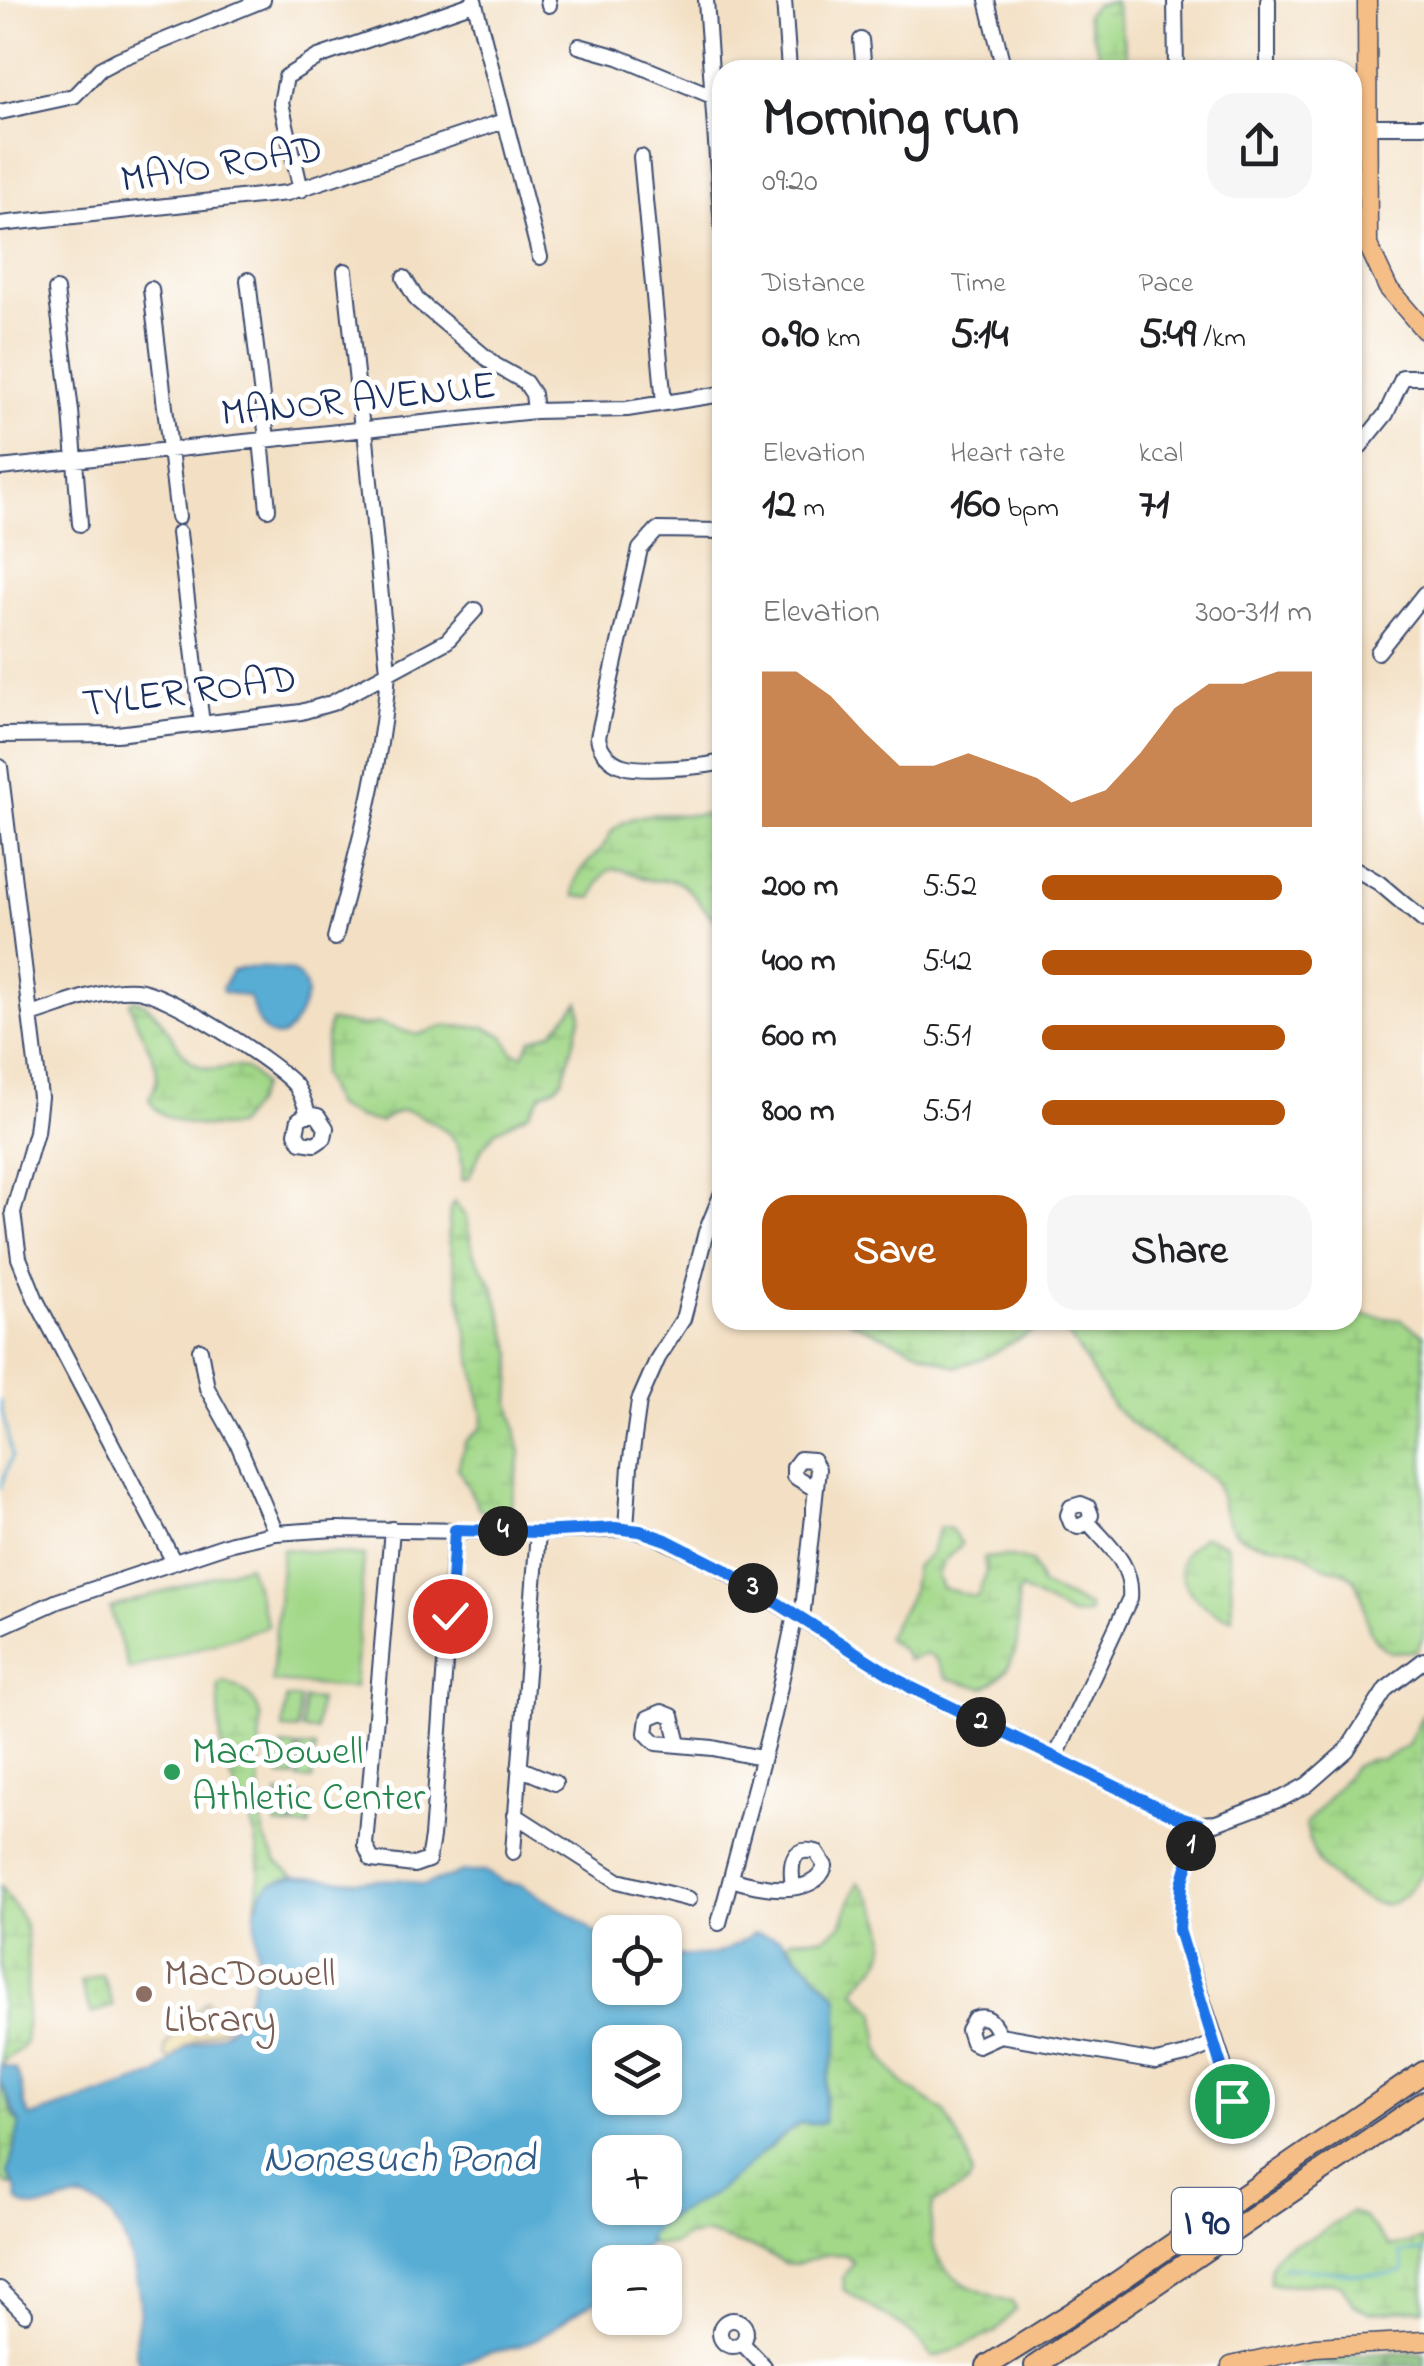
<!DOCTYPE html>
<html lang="en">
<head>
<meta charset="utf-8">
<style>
	:root { --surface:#fff; --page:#f6f6f6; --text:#202124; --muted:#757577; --accent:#b45309 }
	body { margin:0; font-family:"Indie Flower",sans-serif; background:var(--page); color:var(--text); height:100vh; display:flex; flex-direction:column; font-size:38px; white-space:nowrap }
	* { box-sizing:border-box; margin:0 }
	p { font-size:32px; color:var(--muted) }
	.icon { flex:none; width:55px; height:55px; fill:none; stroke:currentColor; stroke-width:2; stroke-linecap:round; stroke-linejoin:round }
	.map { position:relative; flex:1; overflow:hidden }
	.sheet { position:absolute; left:712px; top:60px; width:650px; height:1270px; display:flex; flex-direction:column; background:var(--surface); border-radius:30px; box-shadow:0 2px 8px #0004 }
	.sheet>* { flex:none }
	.buttons { position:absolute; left:592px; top:1915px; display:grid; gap:20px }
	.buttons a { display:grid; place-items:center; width:90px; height:90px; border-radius:20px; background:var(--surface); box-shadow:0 2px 8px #0004; font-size:50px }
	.pin { position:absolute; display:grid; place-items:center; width:85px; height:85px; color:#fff; margin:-42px; border:5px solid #fff; border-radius:50%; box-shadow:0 2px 10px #0007 }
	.km { position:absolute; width:50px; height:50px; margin:-25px; border-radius:50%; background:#222; color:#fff; font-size:28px; line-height:50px; text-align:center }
	.round { display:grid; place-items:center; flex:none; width:105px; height:105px; border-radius:30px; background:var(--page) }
	.summary { display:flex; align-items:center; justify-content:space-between; height:170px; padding:0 50px }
	h1 { font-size:55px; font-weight:700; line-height:75px }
	.stats { display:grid; grid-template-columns:repeat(3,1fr); gap:15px; height:170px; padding:10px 50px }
	.stats div { display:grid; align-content:center }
	.stats b { font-size:42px; font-weight:700 }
	.stats small { font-size:28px; font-weight:400 }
	.stats p { font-size:28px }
	.chart { height:280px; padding:20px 50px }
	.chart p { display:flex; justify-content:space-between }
	.chart svg { width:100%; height:180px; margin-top:10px; fill:var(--accent); opacity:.7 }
	.primary-button { display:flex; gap:20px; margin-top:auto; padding:20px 50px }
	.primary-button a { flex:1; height:115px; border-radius:30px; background:var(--accent); color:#fff; font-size:40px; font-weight:700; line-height:115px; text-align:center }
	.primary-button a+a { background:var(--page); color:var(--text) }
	ul { padding:0 50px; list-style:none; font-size:32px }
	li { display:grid; grid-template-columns:160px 120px 1fr; align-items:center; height:75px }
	li i { height:25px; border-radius:12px; background:var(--accent) }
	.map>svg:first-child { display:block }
	.grass { fill:url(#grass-dots); stroke:#5f8474; stroke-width:2.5 }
	.forest { fill:url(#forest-firs); stroke:#4e746a; stroke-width:2.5 }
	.wetland { fill:url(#wetland-marsh); stroke:#5f8474; stroke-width:2.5 }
	.sand { fill:url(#sand-dots); stroke:#84847e; stroke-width:2.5 }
	.pitch { fill:#a3d889; stroke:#5f8474; stroke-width:2.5 }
	.water { fill:#58add4; stroke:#3a6e99; stroke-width:2.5; fill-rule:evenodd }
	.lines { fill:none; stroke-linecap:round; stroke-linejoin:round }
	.stream { stroke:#58add4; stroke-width:2.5 }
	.minor-casing { stroke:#3b4a6d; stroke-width:18 }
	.major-casing { stroke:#3b4a6d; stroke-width:21 }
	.highway-casing { stroke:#3b4a6d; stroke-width:24 }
	.minor { stroke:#fff; stroke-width:14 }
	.major { stroke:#f6be87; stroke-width:18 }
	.highway { stroke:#f6be87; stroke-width:20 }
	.route-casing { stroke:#fff; stroke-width:20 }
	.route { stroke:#1a73e8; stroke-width:12 }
	.leisure-dot { fill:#2e9e5b; stroke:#fff; stroke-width:4 }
	.education-dot { fill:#8d6e63; stroke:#fff; stroke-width:4 }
	.labels { text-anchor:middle; stroke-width:10; stroke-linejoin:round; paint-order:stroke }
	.shield { fill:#fff; stroke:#5f6d8e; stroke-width:2.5 }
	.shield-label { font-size:38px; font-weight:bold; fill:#1b2f5e }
	.street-label { font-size:40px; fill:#1b2f5e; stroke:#fff }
	.leisure-label { font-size:40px; fill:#27864d; stroke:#fff; text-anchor:start }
	.education-label { font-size:40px; fill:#785e54; stroke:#fff; text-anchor:start }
	.water-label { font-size:42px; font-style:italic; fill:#305b87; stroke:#fff }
</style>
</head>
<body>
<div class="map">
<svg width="1424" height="2366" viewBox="0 0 1424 2366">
	<defs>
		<pattern id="grass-dots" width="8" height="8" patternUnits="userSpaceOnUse" patternTransform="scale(2.5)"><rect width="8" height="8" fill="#a3d889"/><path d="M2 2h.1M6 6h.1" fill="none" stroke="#8cba79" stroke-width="1.8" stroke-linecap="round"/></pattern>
		<pattern id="forest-firs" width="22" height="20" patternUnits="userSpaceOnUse" patternTransform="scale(2.5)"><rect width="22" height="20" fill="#82b875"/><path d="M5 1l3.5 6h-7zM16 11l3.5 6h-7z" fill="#6a9663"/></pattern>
		<pattern id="wetland-marsh" width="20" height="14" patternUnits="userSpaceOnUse" patternTransform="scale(2.5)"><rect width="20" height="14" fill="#a3d889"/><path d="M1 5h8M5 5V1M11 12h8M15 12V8" fill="none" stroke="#8cba79"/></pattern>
		<pattern id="sand-dots" width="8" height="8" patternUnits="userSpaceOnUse" patternTransform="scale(2.5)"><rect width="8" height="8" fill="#eeda9e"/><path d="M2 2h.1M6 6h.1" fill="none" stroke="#ccbb8a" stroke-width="1.8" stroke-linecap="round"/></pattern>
	</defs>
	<rect width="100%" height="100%" fill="#fff"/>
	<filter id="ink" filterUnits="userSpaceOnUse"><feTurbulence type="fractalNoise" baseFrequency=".01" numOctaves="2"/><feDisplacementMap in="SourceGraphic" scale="20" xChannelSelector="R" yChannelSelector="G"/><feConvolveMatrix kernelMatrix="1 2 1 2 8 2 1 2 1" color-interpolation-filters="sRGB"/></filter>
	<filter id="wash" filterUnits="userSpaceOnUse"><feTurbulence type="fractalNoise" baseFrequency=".0048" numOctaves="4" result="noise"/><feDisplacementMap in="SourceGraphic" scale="40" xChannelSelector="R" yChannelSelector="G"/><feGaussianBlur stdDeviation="2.25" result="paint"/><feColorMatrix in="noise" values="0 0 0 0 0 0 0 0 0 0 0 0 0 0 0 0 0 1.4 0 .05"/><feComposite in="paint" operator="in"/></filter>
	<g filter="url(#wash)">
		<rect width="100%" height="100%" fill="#f3e0c4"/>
		<path class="grass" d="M 102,1974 L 113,2006 L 91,2014 L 80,1982 Z"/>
		<path class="forest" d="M 1378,2352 L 1424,2352 L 1424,2366 L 1297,2366 L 1302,2359 Z"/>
		<path class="wetland" d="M 1115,1 L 1130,70 L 1105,70 L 1086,15 L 1095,5 Z
			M 722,810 L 722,926 C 706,915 699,898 684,886 C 670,874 660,884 646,879 C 613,866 607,860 593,898 L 575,896 C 572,874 588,863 601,849 C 607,843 608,835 614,829 C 645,802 688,823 722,810 Z
			M 135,999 C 167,1011 173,1054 199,1066 C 225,1078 237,1050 262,1085 L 254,1104 L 236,1126 C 209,1129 160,1125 149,1099 C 151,1093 155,1089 156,1083 C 163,1061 133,1026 130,1002 Z
			M 579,1002 L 581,1017 L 563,1079 L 556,1087 L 542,1093 L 529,1113 L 497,1130 L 482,1148 L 469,1178 L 462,1180 C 464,1146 456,1133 424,1118 C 417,1114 410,1110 401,1111 C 394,1112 387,1118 380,1122 L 359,1118 L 335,1107 L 321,1074 L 329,1021 L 366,1026 L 378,1023 L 417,1035 L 445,1026 L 485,1027 L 504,1036 L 513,1052 L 523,1055 L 531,1040 L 552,1032 Z
			M 454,1202 L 466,1217 L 473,1252 L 493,1286 L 513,1355 L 510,1402 L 521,1452 L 510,1511 L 480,1510 L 458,1468 L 465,1442 L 481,1428 L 483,1417 L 448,1234 L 450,1209 Z
			M 1362,1315 L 1401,1320 L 1424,1335 L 1424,1636 L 1416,1651 L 1390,1652 C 1356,1633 1372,1601 1353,1578 C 1346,1570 1334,1570 1324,1566 C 1314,1563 1308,1554 1298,1550 C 1278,1543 1247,1547 1232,1529 C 1221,1515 1224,1494 1213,1479 L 1140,1431 L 1113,1407 L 1071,1338 L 1062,1329 L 1045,1325 L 982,1359 L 955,1367 L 847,1320 L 1229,1320 L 1255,1331 L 1295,1338 L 1318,1320 L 1352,1320 Z
			M 940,1527 L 951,1529 L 962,1544 L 946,1559 L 937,1575 L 942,1588 L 977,1597 L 986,1573 L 984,1558 L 1007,1556 L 1032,1562 L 1041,1585 L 1089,1607 L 1089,1614 L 1071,1616 L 1022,1590 L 1017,1594 C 1019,1632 1023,1669 983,1688 L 946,1678 L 935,1658 L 926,1654 L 908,1660 L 903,1651 L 886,1638 L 912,1592 L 915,1567 L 930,1554 Z
			M 1204,1536 L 1226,1544 C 1231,1556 1232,1602 1232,1618 C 1206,1613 1168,1582 1185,1553 C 1189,1546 1198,1541 1204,1536 Z
			M 224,1682 C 243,1688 256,1698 261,1718 L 259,1807 L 265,1840 L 278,1863 L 295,1876 C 271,1880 264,1889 255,1911 C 262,1876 261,1845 247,1812 C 239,1793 228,1775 223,1754 C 218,1731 220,1708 218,1685 Z
			M 1423,1713 L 1424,1872 C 1415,1880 1407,1895 1397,1901 C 1374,1915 1330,1880 1318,1861 C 1311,1850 1308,1837 1306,1824 L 1355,1766 L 1369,1760 L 1384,1759 L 1408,1745 Z
			M 858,1882 C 876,1902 895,1933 880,1961 C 873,1973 861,1977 855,1991 L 876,2013 L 879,2047 L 888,2065 L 905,2085 L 945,2112 L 968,2156 L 972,2177 L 968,2184 L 933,2204 C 922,2270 958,2285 1012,2302 L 1016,2309 L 995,2332 L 938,2357 L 932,2357 C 910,2322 875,2314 844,2289 L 843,2277 L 853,2262 L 846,2255 L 828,2254 L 796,2265 L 785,2264 L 761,2251 L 708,2234 L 686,2237 L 673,2244 L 654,2245 L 648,2239 L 650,2232 L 683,2206 L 713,2193 L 800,2123 L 824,2123 L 826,2087 L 834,2058 L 838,2026 L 835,2012 L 838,1997 L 787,1943 L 791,1939 L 825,1937 L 841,1925 Z
			M 0,1885 C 7,1899 20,1911 25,1926 C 29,1935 28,2038 24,2045 C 17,2054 7,2055 1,2065 Z
			M 0,2082 L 14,2117 L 20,2123 L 8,2174 L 13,2185 L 6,2185 L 0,2178 Z
			M 1351,2212 L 1363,2216 L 1390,2247 L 1424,2239 L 1424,2309 L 1369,2313 L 1353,2304 L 1341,2284 C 1318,2278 1291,2290 1270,2283 C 1268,2243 1290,2250 1316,2235 C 1328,2229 1339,2220 1351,2212 Z"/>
		<path class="sand" d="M 207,2000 L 214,2008 L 227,2013 L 243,2003 C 221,2044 200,2025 173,2060 L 165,2056 L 165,2046 L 173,2035 L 197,2024 L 201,2029 L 206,2026 L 206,2019 L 195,2012 Z"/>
		<path class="pitch" d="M 282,1549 L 364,1556 L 354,1688 L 272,1682 Z
			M 248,1565 L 268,1626 L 129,1670 L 110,1608 Z
			M 286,1698 L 300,1699 L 298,1730 L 283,1729 Z
			M 304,1699 L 319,1700 L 316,1731 L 302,1730 Z
			M 282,1746 L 297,1747 L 294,1778 L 280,1777 Z
			M 300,1747 L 315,1748 L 312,1780 L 298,1779 Z
			M 278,1794 L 293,1795 L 291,1827 L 276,1825 Z
			M 297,1796 L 311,1797 L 309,1828 L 294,1827 Z"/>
		<path class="water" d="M 241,968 C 265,968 304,962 307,993 C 302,1010 286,1056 262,1028 C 255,1020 254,1007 249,997 L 223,992 L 222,988 L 232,971 Z
			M 463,1872 L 487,1872 L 504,1883 L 521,1885 L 578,1919 L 610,1945 L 610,1988 L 665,1988 L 665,1959 C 678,1955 685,1956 699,1956 C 719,1956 739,1944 754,1933 L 780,1938 L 838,1997 L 838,2043 L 826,2087 L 824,2123 L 800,2123 C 769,2144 743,2173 713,2194 C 692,2208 659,2214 648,2239 L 651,2242 L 623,2262 L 610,2262 L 610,2287 L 604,2298 C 575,2308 556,2331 528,2343 C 503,2354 487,2347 459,2366 L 141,2366 C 128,2344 140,2328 140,2305 C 140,2292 136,2279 133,2266 C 124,2232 106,2189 62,2202 C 44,2207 34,2213 18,2201 L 16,2189 L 8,2174 L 20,2123 L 0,2082 L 0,2065 L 15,2069 C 25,2085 19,2101 31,2117 L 156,2075 L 186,2047 L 221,2034 L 234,2024 L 246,2005 L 258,1968 L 255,1911 L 263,1891 L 271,1883 L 295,1876 L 357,1881 L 399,1879 L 424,1885 ZM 665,2042 L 665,2098 L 610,2098 L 610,2042 ZM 610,2152 L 665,2152 L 665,2208 L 610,2208 Z"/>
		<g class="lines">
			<path class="stream" d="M 0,1401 L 12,1456 L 0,1488
				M 1281,2267 C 1311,2267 1383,2282 1404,2271 L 1400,2253 L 1424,2251"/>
		</g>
	</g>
	<g filter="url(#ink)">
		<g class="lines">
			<g class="minor-casing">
				<path id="minor" d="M 474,0 L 540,257
					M 548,0 L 549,5
					M 706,0 L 722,229
					M 784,0 L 789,70
					M 987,0 L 1004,70
					M 1175,0 L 1176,70
					M 861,40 L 864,70
					M 579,46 L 618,57 L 717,98
					M 1268,70 L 1268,0
					M 0,112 L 74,96 L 100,69 L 119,59 L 263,0
					M 1366,126 L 1424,126
					M 641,157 L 664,403
					M 301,190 L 281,103 L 286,77 L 318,57 L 474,3
					M 0,224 L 287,193 L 504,121
					M 345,271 L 362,429
					M 404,278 L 417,300 L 495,365 L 525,382 L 533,394 L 535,411
					M 248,280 L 267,439
					M 151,289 L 178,517
					M 56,290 L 71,411 L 80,524
					M 261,440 L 268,509
					M 1352,456 L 1386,414 L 1403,377 L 1424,377
					M 0,468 L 535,411 L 627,409 L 722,394
					M 722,531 L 657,530 L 640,549 L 598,737 C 600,751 610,762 623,766 C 641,772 704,767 722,762
					M 179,533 L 202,724
					M 1378,652 L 1424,594
					M 0,735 L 117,734 L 301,712 L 332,703 L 447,641 L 475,610
					M 0,767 L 40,1097 L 36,1132 L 13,1212 L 19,1258 L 36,1300 L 174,1562
					M 1352,867 L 1379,883 L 1424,921
					M 335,938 C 357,851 383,762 388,671 L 365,429
					M 30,1015 C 62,1006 102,987 136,990 C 166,992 276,1062 296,1086 C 302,1095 305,1104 308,1114 L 299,1119 L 296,1133 L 301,1142 L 315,1144 L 324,1138 L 326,1128 L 318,1116 L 308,1114
					M 200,1350 L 207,1388 L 238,1444 L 276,1533
					M 392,1529 L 365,1845 L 372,1860 L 414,1865 L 428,1860 L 432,1837 L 455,1530
					M 626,1529 L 630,1466 L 639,1401 L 658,1358 L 683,1319 L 706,1232 L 722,1193
					M 802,1619 L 818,1469 L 813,1460 L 800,1459 L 794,1467 L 794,1476 L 815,1489
					M 0,1627 L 58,1601 L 232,1543 L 276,1533 L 335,1529 L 538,1532 L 626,1529 L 652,1535 L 712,1563 L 910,1687 L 1180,1818 L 1199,1824 L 1216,1823 L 1283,1798 L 1307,1785 L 1347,1750 L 1386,1689 L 1424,1660
					M 679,1744 L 672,1716 L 662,1712 L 648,1718 L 646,1733 L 656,1743 L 713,1748 L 761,1758
					M 1055,1758 L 1130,1598 C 1133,1564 1109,1546 1088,1522 L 1091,1515 L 1088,1507 L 1081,1504 L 1071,1507 L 1068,1515 L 1071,1523 L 1078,1527 L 1088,1522
					M 519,1768 L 555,1783
					M 515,1815 L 618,1881 L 689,1899
					M 1199,1824 L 1182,1884 L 1179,1930 L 1222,2059 L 1234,2109 L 1240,2117 L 1249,2121 L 1262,2114 L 1265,2106 L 1260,2094 L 1249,2090 L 1230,2091
					M 513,1852 L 538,1532
					M 732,1879 C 756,1888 815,1899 825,1866 L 816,1852 C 790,1845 790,1867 793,1886
					M 719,1923 L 774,1715 L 795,1615
					M 1000,2035 L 978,2045 L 972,2042 L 968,2030 L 974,2019 C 990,2013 993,2024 1000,2035 L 1156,2062 L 1186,2055 L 1216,2042
					M 0,2289 L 25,2314
					M720 2333a13 13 0 1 1 26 0a13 13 0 1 1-26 0Z
					M 742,2343 L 764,2366"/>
			</g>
			<g class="major-casing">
				<path id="major" d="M 1367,0 L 1368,245 L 1388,288 L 1424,330
					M 1231,2366 L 1315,2347 L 1424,2341"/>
			</g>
			<g class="highway-casing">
				<path id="highway" d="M 987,2366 L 1072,2313 L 1424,2072
					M 1035,2366 L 1424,2102"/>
			</g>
			<use href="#minor" class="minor"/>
			<use href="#major" class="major"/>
			<use href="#highway" class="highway"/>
		</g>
	</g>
	<g class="lines" filter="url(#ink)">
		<g class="route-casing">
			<path id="route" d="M 450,1616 L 455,1530 L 538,1532 L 615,1528 L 640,1531 L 666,1540 L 725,1570 L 910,1687 L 1180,1818 L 1199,1824 L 1182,1884 L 1179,1930 L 1232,2101"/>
		</g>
		<use href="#route" class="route"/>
	</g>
	<circle class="leisure-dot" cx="172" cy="1772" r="10"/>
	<circle class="education-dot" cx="144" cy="1994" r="10"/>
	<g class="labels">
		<rect class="shield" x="1172" y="2188" width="70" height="66" rx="8"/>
		<g class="shield-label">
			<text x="1207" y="2234">I 90</text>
		</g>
		<g class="street-label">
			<text transform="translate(221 162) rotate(-9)" y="14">MAYO ROAD</text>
			<text transform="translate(358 397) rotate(-6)" y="14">MANOR AVENUE</text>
			<text transform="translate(189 689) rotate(-7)" y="14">TYLER ROAD</text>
		</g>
		<g class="leisure-label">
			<text x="192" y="1763">MacDowell<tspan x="192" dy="46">Athletic Center</tspan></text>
		</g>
		<g class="education-label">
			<text x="164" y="1985">MacDowell<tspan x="164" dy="46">Library</tspan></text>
		</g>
		<g class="water-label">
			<text x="399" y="2171">Nonesuch Pond</text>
		</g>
	</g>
</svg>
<div class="buttons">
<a><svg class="icon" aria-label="locate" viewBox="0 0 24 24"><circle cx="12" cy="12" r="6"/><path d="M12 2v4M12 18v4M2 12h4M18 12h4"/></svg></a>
<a><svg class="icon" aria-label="layers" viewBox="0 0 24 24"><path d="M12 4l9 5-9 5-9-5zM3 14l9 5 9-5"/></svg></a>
<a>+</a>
<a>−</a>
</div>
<div class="pin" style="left:1232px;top:2101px;background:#1e9e55"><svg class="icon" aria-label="arrive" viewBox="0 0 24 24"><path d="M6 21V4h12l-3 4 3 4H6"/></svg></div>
<div class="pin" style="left:450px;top:1616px;background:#d93025"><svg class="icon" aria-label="check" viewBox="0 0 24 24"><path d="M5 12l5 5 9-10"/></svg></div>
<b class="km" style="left:1191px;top:1846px">1</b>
<b class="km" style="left:981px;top:1722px">2</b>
<b class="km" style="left:753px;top:1588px">3</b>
<b class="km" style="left:503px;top:1531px">4</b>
<section class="sheet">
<div class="summary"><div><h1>Morning run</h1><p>09:20</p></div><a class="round"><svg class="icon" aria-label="share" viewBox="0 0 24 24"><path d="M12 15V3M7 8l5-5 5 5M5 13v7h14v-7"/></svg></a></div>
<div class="stats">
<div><p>Distance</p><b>0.90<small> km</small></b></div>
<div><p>Time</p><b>5:14</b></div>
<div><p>Pace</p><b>5:49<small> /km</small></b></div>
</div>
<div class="stats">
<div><p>Elevation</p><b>12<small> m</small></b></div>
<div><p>Heart rate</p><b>160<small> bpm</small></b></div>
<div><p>kcal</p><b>71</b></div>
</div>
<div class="chart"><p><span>Elevation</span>300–311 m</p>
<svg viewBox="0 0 160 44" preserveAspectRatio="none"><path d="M0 44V6L10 6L20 12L30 21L40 29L50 29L60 26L70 29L80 32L90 38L100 35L110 26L120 15L130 9L140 9L150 6L160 6V44z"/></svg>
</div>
<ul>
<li><b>200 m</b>5:52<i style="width:89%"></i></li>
<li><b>400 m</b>5:42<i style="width:100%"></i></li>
<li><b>600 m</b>5:51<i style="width:90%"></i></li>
<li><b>800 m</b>5:51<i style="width:90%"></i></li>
</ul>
<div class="primary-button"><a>Save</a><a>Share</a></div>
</section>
</div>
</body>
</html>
